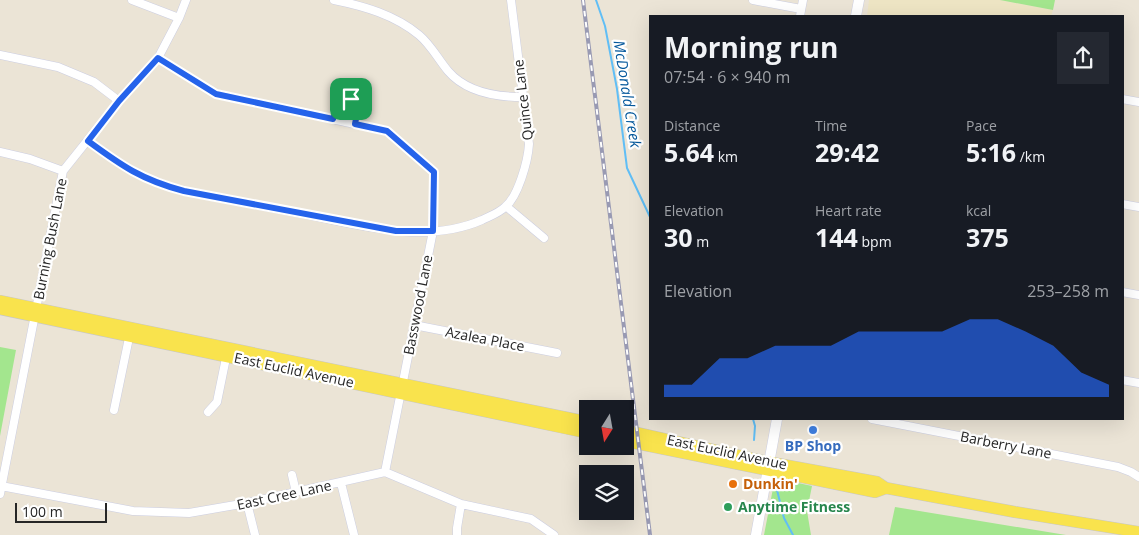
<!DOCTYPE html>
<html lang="en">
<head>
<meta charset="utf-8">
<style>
	:root { --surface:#171b24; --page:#242831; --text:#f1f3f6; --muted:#9ea1a6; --accent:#2563eb }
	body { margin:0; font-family:"Open Sans",sans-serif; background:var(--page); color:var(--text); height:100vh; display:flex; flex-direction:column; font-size:19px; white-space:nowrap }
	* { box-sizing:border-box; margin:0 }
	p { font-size:16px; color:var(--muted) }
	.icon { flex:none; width:28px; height:28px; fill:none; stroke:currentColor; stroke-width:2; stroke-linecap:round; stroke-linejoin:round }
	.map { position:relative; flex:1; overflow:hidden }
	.details { position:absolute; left:649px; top:15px; width:475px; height:405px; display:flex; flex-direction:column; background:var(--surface); border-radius:0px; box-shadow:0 5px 20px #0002 }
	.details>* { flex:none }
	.needle { width:32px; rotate:191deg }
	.fabs { position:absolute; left:579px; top:400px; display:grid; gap:10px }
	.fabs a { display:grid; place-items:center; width:55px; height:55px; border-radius:0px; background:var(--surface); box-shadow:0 5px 20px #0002; font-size:25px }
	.scale { position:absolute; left:15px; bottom:12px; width:92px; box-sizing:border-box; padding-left:5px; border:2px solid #262626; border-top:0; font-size:14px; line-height:18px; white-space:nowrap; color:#262626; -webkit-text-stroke:4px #fff; paint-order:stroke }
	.pin { position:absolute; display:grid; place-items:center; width:42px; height:42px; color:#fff; margin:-21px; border-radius:10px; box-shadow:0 2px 8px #0006 }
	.round { display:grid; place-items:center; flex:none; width:52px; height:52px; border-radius:0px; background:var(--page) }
	.head { display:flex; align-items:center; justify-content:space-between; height:85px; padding:0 15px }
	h1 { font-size:28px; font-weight:700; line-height:38px }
	.stats { display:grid; grid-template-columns:repeat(3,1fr); gap:8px; height:85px; padding:5px 15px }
	.stats div { display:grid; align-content:center }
	.stats b { font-size:25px; font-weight:700 }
	.stats small { font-size:14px; font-weight:400 }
	.stats p { font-size:14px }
	.chart { height:140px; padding:10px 15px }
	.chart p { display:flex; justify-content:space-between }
	.chart svg { width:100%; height:90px; margin-top:5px; fill:var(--accent); opacity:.7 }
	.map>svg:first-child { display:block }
	.education { fill:#eee5c4 }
	.green { fill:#a3e68e }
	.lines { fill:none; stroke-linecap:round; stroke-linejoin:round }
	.stream { stroke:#61bef5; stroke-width:2 }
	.street-casing { stroke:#cccee1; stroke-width:9 }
	.secondary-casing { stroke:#cccee1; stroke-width:11 }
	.primary-casing { stroke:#c7c7c7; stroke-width:12 }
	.street { stroke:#fff; stroke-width:8 }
	.secondary { stroke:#fff; stroke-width:10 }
	.primary { stroke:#f9e34d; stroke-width:11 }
	.rail-casing { stroke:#999ab3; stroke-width:4 }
	.rail { stroke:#fff; stroke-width:2; stroke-dasharray:5.5; stroke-linecap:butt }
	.route-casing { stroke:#fff; stroke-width:10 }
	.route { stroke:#2563eb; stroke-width:6 }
	.shop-dot { fill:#3f7fe0; stroke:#fff; stroke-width:2 }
	.food-dot { fill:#e8710a; stroke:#fff; stroke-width:2 }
	.leisure-dot { fill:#2e9e5b; stroke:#fff; stroke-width:2 }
	.labels { text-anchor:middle; stroke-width:4.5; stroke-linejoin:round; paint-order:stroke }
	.street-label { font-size:14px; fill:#262626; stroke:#fff }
	.shop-label { font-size:14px; font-weight:bold; fill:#366cbe; stroke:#fff }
	.food-label { font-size:14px; font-weight:bold; fill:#c56008; stroke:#fff; text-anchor:start }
	.leisure-label { font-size:14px; font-weight:bold; fill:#27864d; stroke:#fff; text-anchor:start }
	.water-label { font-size:15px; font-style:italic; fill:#05589c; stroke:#fff }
</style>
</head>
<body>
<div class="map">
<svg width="1139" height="535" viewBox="0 0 1139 535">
	<rect width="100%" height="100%" fill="#ebe4d6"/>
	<path class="education" d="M 869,0 L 1000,0 L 1053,10 L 1051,16 L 867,16 Z"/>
	<path class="green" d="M 1000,0 L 1055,0 L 1053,10 Z
		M 0,347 L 16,350 L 0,436 Z
		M 775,478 L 812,486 L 807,511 L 811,535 L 764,535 Z
		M 895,507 L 1066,535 L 889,535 Z"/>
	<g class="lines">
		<path class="stream" d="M 596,0 L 605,26 L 617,89 L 627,168 L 650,217
			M 753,419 L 755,426 L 754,440
			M 777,490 L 784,518 L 793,535"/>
		<g class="street-casing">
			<path id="street" d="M 132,0 L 179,18
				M 334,0 C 364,6 395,15 419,35 C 431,45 438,59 448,71 C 466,92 496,97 522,97
				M 753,0 L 801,9
				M 800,16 L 803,0
				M 0,55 L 58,67 L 94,82 L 119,101
				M 158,58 L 216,94 L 387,131 L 434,172 L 433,231 L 385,472
				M 1122,99 L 1139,102
				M 333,119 L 339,102 L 345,99 L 351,99 C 360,107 357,113 355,124
				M 88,141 C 122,166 142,180 184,191 C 222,198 261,206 299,213 C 358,225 425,245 482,220 C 490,216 499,213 505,207 C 518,197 528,161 529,144 L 511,0
				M 0,152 L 30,159 L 63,171
				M 1122,204 L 1139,207
				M 507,207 L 544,238
				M 1122,292 L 1139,295
				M 414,325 L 557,353
				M 1122,380 L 1139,383
				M 114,410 L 130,333
				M 208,412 L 217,402 L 227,353
				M 872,419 L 1118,467 L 1131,472 L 1139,477
				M 292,475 L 296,492
				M 341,483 L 354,535
				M 1,486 L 133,511 L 189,513 L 247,503 L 385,472 L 461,504 L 531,519 L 554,535
				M 0,494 L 63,171 L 119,101 L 158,58 L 179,18 L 186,0
				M 247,503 L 255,535
				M 457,535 L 457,528 L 461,504"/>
		</g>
		<g class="secondary-casing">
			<path id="secondary" d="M 856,16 L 859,0
				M 756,535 L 777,419"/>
		</g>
		<g class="primary-casing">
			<path id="primary" d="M 0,301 L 588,422
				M 0,309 L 588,433
				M 625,430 L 768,462 L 877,482 L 886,488 L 1015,512 L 1139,532
				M 625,441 L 875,492 L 886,488"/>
		</g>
		<use href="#street" class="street"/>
		<use href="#secondary" class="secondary"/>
		<use href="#primary" class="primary"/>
		<g class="rail-casing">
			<path id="rail" d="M 583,0 L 650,535"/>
		</g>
		<use href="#rail" class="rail"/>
	</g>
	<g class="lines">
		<g class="route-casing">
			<path id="route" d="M 158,58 L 216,94 L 333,119 L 339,102 L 345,99 L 351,99 C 360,107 357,113 355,124 L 387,131 L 434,172 L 433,231 L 396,231 L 184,191 C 142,180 122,166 88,141 L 119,101 Z"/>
		</g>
		<use href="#route" class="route"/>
	</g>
	<circle class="shop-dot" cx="813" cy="430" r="5"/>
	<circle class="food-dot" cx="733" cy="484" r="5"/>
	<circle class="leisure-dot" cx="728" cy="507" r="5"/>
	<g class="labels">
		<g class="street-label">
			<text transform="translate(523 100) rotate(-97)" y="5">Quince Lane</text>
			<text transform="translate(50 239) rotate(-79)" y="5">Burning Bush Lane</text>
			<text transform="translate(418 305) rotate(-79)" y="5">Basswood Lane</text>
			<text transform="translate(485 339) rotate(11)" y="5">Azalea Place</text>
			<text transform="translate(294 370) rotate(12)" y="5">East Euclid Avenue</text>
			<text transform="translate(1006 445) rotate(11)" y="5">Barberry Lane</text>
			<text transform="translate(727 452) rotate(12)" y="5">East Euclid Avenue</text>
			<text transform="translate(284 495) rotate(-12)" y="5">East Cree Lane</text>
		</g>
		<g class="shop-label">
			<text x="813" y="451">BP Shop</text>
		</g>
		<g class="food-label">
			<text x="743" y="489">Dunkin'</text>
		</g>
		<g class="leisure-label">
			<text x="738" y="512">Anytime Fitness</text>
		</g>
		<g class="water-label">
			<text transform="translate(627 94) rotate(81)" y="5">McDonald Creek</text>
		</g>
	</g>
</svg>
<div class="fabs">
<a><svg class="needle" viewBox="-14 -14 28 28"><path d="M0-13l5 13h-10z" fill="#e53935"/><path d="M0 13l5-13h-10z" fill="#9ea1a6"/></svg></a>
<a><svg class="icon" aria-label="layers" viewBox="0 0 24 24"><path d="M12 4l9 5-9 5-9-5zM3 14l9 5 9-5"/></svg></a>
</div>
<div class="scale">100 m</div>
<div class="pin" style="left:351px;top:99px;background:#1e9e55"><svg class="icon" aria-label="arrive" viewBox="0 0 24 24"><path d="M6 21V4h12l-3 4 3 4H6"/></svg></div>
<section class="details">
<div class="head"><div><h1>Morning run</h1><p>07:54 · 6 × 940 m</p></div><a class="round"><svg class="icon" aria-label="share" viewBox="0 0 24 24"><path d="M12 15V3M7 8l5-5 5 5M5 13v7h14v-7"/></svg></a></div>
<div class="stats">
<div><p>Distance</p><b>5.64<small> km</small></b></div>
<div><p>Time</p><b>29:42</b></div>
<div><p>Pace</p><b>5:16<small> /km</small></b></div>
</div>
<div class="stats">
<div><p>Elevation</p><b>30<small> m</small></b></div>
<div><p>Heart rate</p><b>144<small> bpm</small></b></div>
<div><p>kcal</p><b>375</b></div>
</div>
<div class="chart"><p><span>Elevation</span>253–258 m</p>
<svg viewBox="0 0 160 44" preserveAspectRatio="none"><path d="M0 44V38L10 38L20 25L30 25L40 19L50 19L60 19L70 12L80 12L90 12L100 12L110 6L120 6L130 12L140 19L150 32L160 38V44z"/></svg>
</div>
</section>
</div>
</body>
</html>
